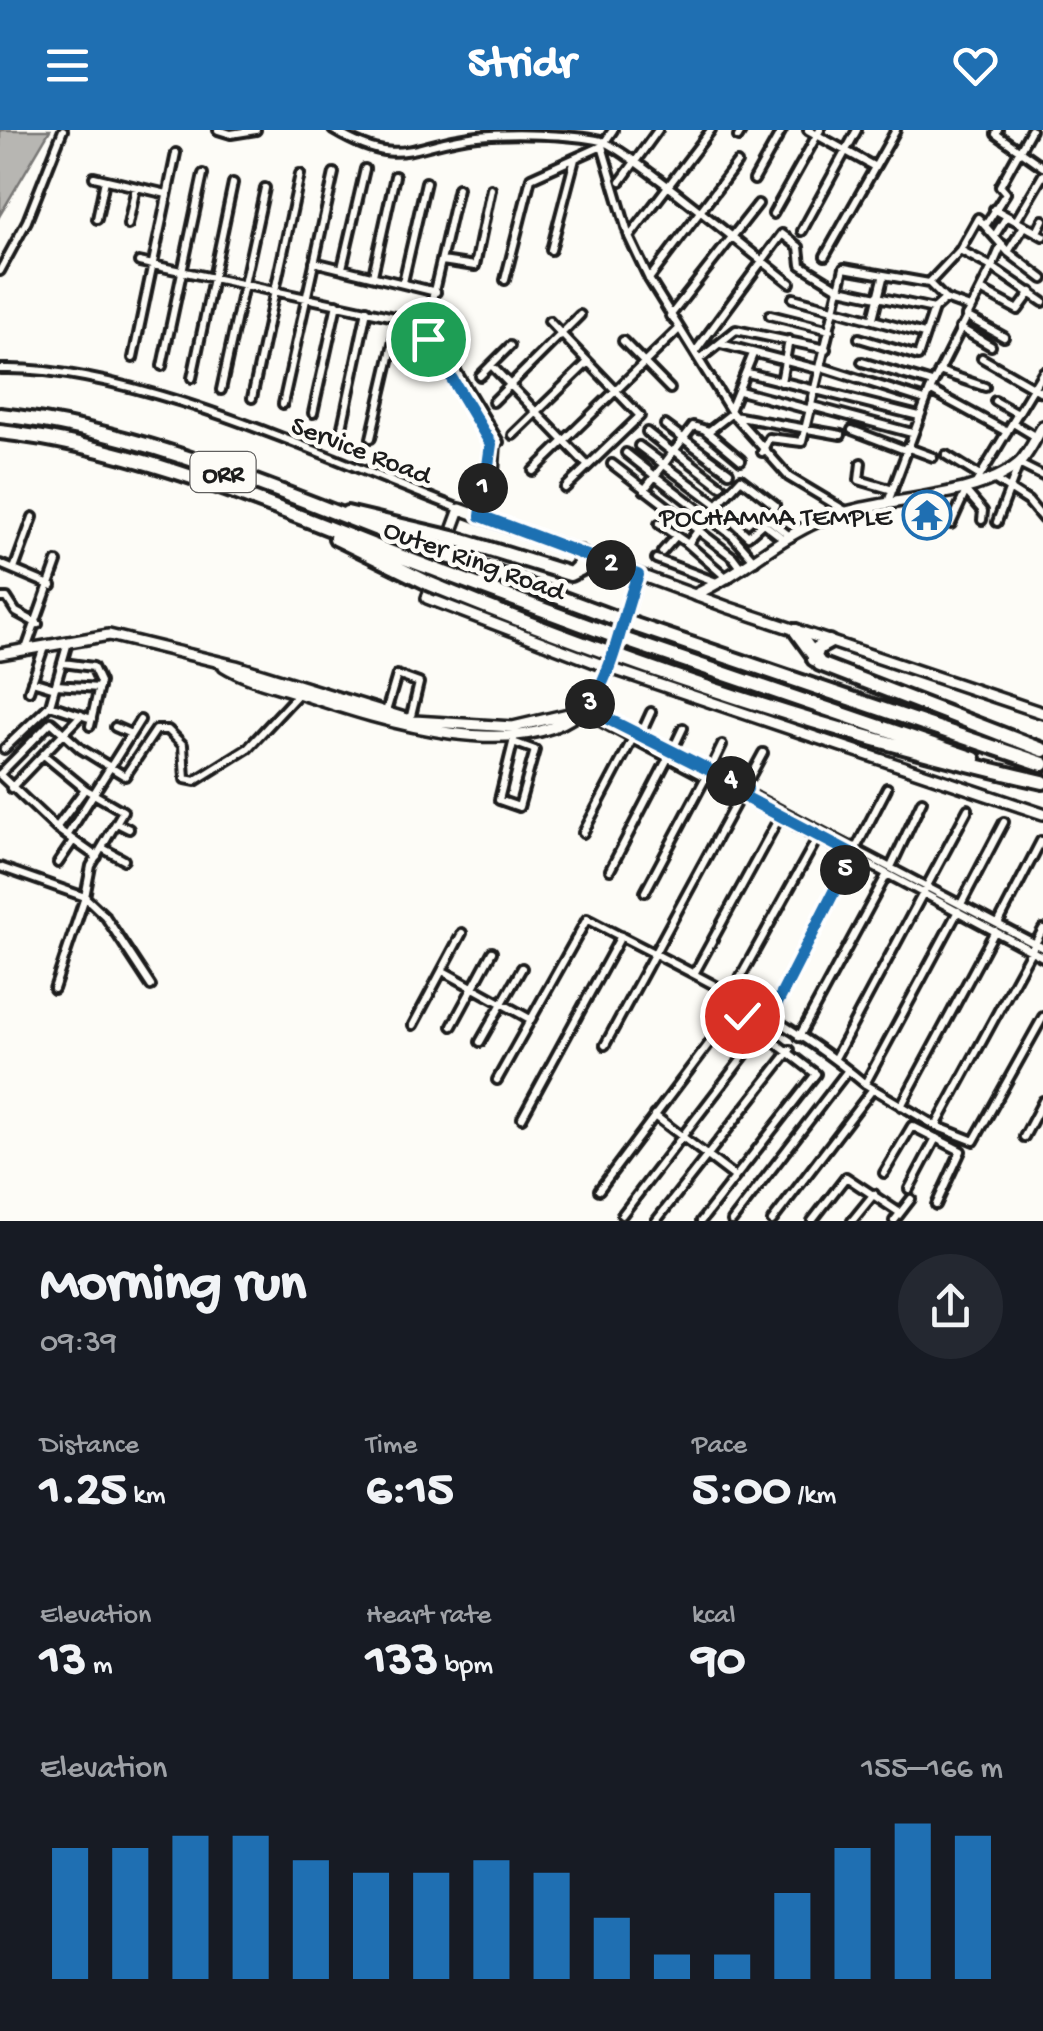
<!DOCTYPE html>
<html lang="en">
<head>
<meta charset="utf-8">
<style>
	:root { --surface:#171b24; --page:#242831; --text:#f1f3f6; --muted:#9ea1a6; --accent:#1f6fb2 }
	body { margin:0; font-family:"Gochi Hand",sans-serif; background:var(--page); color:var(--text); height:100vh; display:flex; flex-direction:column; font-size:38px; white-space:nowrap }
	* { box-sizing:border-box; margin:0 }
	p { font-size:32px; color:var(--muted) }
	.icon { flex:none; width:55px; height:55px; fill:none; stroke:currentColor; stroke-width:2; stroke-linecap:round; stroke-linejoin:round }
	.map { position:relative; height:1091px; overflow:hidden }
	.panel { display:flex; flex-direction:column; background:var(--surface); flex:1 }
	.panel>* { flex:none }
	.pin { position:absolute; display:grid; place-items:center; width:85px; height:85px; color:#fff; margin:-42px; border:5px solid #fff; border-radius:50%; box-shadow:0 2px 10px #0007 }
	.km { position:absolute; width:50px; height:50px; margin:-25px; border-radius:50%; background:#222; color:#fff; font-size:28px; line-height:50px; text-align:center }
	.round { display:grid; place-items:center; flex:none; width:105px; height:105px; border-radius:52px; background:var(--page) }
	.head { display:flex; align-items:center; justify-content:space-between; height:170px; padding:0 40px }
	h1 { font-size:55px; font-weight:700; line-height:75px }
	.stats { display:grid; grid-template-columns:repeat(3,1fr); gap:15px; height:170px; padding:10px 40px }
	.stats div { display:grid; align-content:center }
	.stats b { font-size:50px; font-weight:700 }
	.stats small { font-size:28px; font-weight:400 }
	.stats p { font-size:28px }
	.chart { height:280px; padding:20px 40px }
	.chart p { display:flex; justify-content:space-between }
	.chart svg { width:100%; height:180px; margin-top:10px; stroke:var(--accent); stroke-width:6 }
	header { display:flex; justify-content:space-between; align-items:center; height:130px; padding:0 40px; background:var(--accent); color:#fff; font-size:45px; font-weight:700 }
	.map>svg:first-child { display:block }
	.water { fill:#b7b6b2; stroke:#797876; stroke-width:2.5 }
	.lines { fill:none; stroke-linecap:round; stroke-linejoin:round }
	.minor-casing { stroke:#1c1c1c; stroke-width:14 }
	.secondary-casing { stroke:#1c1c1c; stroke-width:16 }
	.motorway-casing { stroke:#1c1c1c; stroke-width:20 }
	.minor { stroke:#fdfcf7; stroke-width:6 }
	.secondary { stroke:#fdfcf7; stroke-width:9 }
	.motorway { stroke:#fdfcf7; stroke-width:12 }
	.motorway-bridge-casing { stroke:#1c1c1c; stroke-width:20; stroke-linecap:butt }
	.motorway-bridge { stroke:#fdfcf7; stroke-width:12 }
	.route-casing { stroke:#fff; stroke-width:20 }
	.route { stroke:#1f6fb2; stroke-width:12 }
	.labels { text-anchor:middle; stroke-width:9; stroke-linejoin:round; paint-order:stroke }
	.shield { fill:#fdfcf7; stroke:#605f5e; stroke-width:2.5 }
	.shield-label { font-size:25px; font-weight:bold; fill:#1c1c1c }
	.street-label { font-size:28px; fill:#1c1c1c; stroke:#fdfcf7 }
	.poi-label { font-size:28px; fill:#1c1c1c; stroke:#fdfcf7; text-anchor:end }
</style>
</head>
<body>
<header><svg class="icon" aria-label="menu" viewBox="0 0 24 24"><path d="M4 6h16M4 12h16M4 18h16"/></svg>Stridr<svg class="icon" aria-label="heart" viewBox="0 0 24 24"><path d="M12 20l-8-8c-3-5 5-10 8-4 3-6 11-1 8 4z"/></svg></header>
<div class="map">
<svg width="1043" height="1091" viewBox="0 0 1043 1091">
	<rect width="100%" height="100%" fill="#fdfcf7"/>
	<filter id="ink" filterUnits="userSpaceOnUse"><feTurbulence type="fractalNoise" baseFrequency=".01" numOctaves="2"/><feDisplacementMap in="SourceGraphic" scale="20" xChannelSelector="R" yChannelSelector="G"/><feConvolveMatrix kernelMatrix="1 2 1 2 8 2 1 2 1" color-interpolation-filters="sRGB"/></filter>
	<g filter="url(#ink)">
		<path class="water" d="M 0,0 L 50,0 L 0,85 Z"/>
		<g class="lines">
			<g class="minor-casing">
				<path id="minor" d="M 218,0 L 231,4 L 256,0
					M 333,0 C 402,41 411,13 478,6 C 510,3 570,4 601,11 C 623,16 761,131 790,153
					M 613,0 L 602,16 L 629,107 L 649,149 L 732,283 L 789,347 L 844,380
					M 808,0 L 875,37
					M 998,0 L 996,4 L 1043,37
					M 738,7 L 742,0
					M 94,47 L 167,64
					M 754,50 L 782,0
					M 621,51 L 658,0
					M 458,58 L 425,200 L 491,314 L 481,386
					M 994,79 L 1043,106
					M 773,84 L 820,0
					M 97,89 L 105,50
					M 1016,91 L 1043,45
					M 987,93 L 1006,63 L 1000,56 L 1031,0
					M 128,95 L 136,57
					M 802,101 L 857,0
					M 1037,102 L 1043,90
					M 995,105 L 1007,86
					M 630,106 L 711,0
					M 551,120 L 575,29
					M 960,120 L 992,137 L 1002,114
					M 1008,122 L 1024,96
					M 825,126 L 896,0
					M 442,131 L 475,136 L 491,59
					M 139,132 L 399,188 L 432,201 L 499,312
					M 314,132 L 436,162
					M 342,138 L 365,39
					M 0,141 L 27,91 L 63,0
					M 373,145 L 395,46
					M 649,149 L 737,33
					M 505,150 L 531,48 L 602,16
					M 403,152 L 426,52
					M 929,153 L 945,169 L 970,178
					M 981,160 L 1018,180 L 1031,162
					M 793,168 L 924,204
					M 770,185 L 830,200
					M 670,186 L 758,74
					M 966,186 L 1004,207
					M 873,188 L 883,148
					M 549,191 L 640,286 L 565,358
					M 960,198 L 991,216
					M 859,208 L 918,226 L 934,179
					M 623,211 L 670,259
					M 721,214 L 821,240
					M 695,222 L 782,104 L 799,117 L 801,135 L 840,159 L 934,179 L 945,169
					M 133,228 L 176,23
					M 982,228 L 1043,263
					M 700,229 L 736,200 L 826,219
					M 862,232 L 932,253
					M 491,235 L 588,336
					M 162,236 L 203,44
					M 821,237 L 925,270
					M 0,239 C 135,235 331,330 460,379
					M 939,241 L 985,257
					M 748,243 L 919,286
					M 480,246 L 510,216
					M 192,248 L 233,53
					M 781,252 L 789,210
					M 221,260 L 265,58
					M 930,260 L 1007,302
					M 740,261 L 811,280
					M 252,268 L 300,44
					M 995,271 L 1018,284
					M 493,272 L 580,185
					M 283,274 L 334,43
					M 812,276 L 912,303
					M 731,278 L 753,224
					M 313,283 L 337,174
					M 734,286 L 841,305
					M 1013,293 L 1036,307
					M 665,295 L 729,342
					M 342,297 L 367,180
					M 705,300 L 741,330
					M 852,300 L 905,320
					M 647,302 L 672,322
					M 513,305 L 588,232
					M 371,308 L 399,188
					M 639,316 L 714,372
					M 906,317 L 933,327
					M 674,320 L 721,356
					M 762,322 L 769,308 L 802,312 L 844,138 L 929,153 L 960,120 L 978,88 L 1008,122 L 1043,149
					M 626,323 L 655,346 L 693,296 L 709,301 L 732,283
					M 946,325 L 980,346
					M 861,333 L 859,350 L 893,360
					M 612,334 L 733,427 L 742,439
					M 533,341 L 678,200
					M 992,348 L 1028,371 L 1043,389
					M 976,353 L 1043,242
					M 964,359 L 983,381 L 982,390
					M 644,360 L 655,346 L 733,406 L 755,431
					M 484,370 L 494,343 L 496,313
					M 888,372 L 930,260 L 992,137 L 1043,172
					M 708,387 L 688,414 L 728,449
					M 997,392 L 1019,334 L 1043,346
					M 659,394 L 688,414
					M 951,394 L 966,361
					M 785,410 L 763,393 L 748,406 L 716,376 L 741,349 L 775,375 L 768,389 L 791,407
					M 662,422 L 676,406
					M 656,429 L 719,453
					M 0,434 L 52,456
					M 14,439 L 33,387
					M 0,468 L 7,468 L 16,482 L 38,494
					M 26,519 L 57,432
					M 63,533 L 93,537 L 100,552 L 90,596
					M 32,551 L 55,558
					M 56,555 L 99,558
					M 29,561 L 44,517
					M 50,575 L 92,589
					M 586,578 L 1043,818
					M 581,581 L 1043,827
					M 385,585 L 397,545 L 419,553 L 410,590
					M 115,597 L 131,604
					M 640,606 L 651,582
					M 513,612 L 535,620 L 519,677 L 499,670 L 515,605
					M 4,619 L 50,575 L 68,512
					M 672,621 L 683,598
					M 45,626 L 85,659 L 123,681 L 91,736 L 85,767 L 105,786 L 151,856
					M 710,640 L 722,615
					M 0,644 L 51,592 L 81,619 L 125,646 L 156,600 L 168,600 L 183,615 L 185,649 L 195,651 L 248,618 L 299,563
					M 0,645 L 56,698 L 97,727
					M 11,658 L 81,585
					M 117,693 L 129,699
					M 56,698 L 85,659
					M 583,703 L 632,610
					M 67,706 L 140,590
					M 856,718 L 887,658
					M 104,719 L 124,730
					M 58,733 L 73,711
					M 0,737 L 85,767 L 54,859
					M 891,737 L 922,671
					M 610,740 L 668,628
					M 645,762 L 706,647
					M 961,774 L 1004,692
					M 958,781 L 865,954 L 936,996 L 974,1011 L 1043,887
					M 998,794 L 1041,711
					M 443,841 L 530,889
					M 694,844 L 780,686
					M 730,866 L 819,705
					M 413,895 L 462,803
					M 452,896 L 492,822
					M 799,907 L 887,744
					M 480,912 L 522,838
					M 605,915 L 763,623
					M 835,928 L 968,679
					M 497,950 L 587,789 C 681,838 784,885 865,954
					M 901,976 L 995,801
					M 654,985 L 735,1047
					M 522,988 L 621,806
					M 936,996 L 1043,799
					M 1024,1007 L 1043,971
					M 884,1043 L 912,996 L 961,1021 L 936,1075
					M 909,1059 L 936,1008
					M 599,1060 L 729,887 L 738,884 L 816,944 L 701,1091
					M 622,1085 L 763,901 L 853,725
					M 656,1091 L 790,920
					M 732,1091 L 848,940
					M 772,1091 L 872,960
					M 812,1091 L 846,1047 L 900,1083
					M 852,1091 L 874,1064
					M 894,1091 L 911,1069"/>
			</g>
			<g class="secondary-casing">
				<path id="secondary" d="M 694,465 C 739,445 775,410 819,391 C 875,367 974,371 1018,334 C 1028,326 1036,307 1043,296
					M 0,524 L 109,505 L 236,536 L 414,591 L 513,597 L 573,583
					M 224,536 C 248,551 278,556 304,565 C 376,589 528,640 590,573 C 610,552 625,478 638,445
					M 1043,583 L 730,478 L 460,379 L 427,468 L 610,538 L 1043,684"/>
			</g>
			<g class="motorway-casing">
				<path id="motorway" d="M 0,285 C 152,301 297,370 440,423
					M 0,302 C 149,318 292,386 431,438
					M 347,383 L 445,406
					M 336,408 L 428,453
					M 457,409 L 570,444 L 598,430
					M 451,427 L 615,488
					M 444,443 L 609,504
					M 572,443 L 580,435 L 580,423
					M 440,458 C 636,538 836,605 1043,652
					M 623,491 L 1043,634
					M 796,501 L 820,534 L 1043,620
					M 617,507 L 974,629
					M 814,529 L 818,518 L 829,512"/>
			</g>
			<use href="#minor" class="minor"/>
			<use href="#secondary" class="secondary"/>
			<use href="#motorway" class="motorway"/>
			<g class="motorway-bridge-casing">
				<path id="motorway-bridge" d="M 445,406 L 457,409
					M 440,423 L 451,427
					M 431,438 L 444,443
					M 428,453 L 440,458
					M 615,488 L 623,491
					M 609,504 L 617,507"/>
			</g>
			<use href="#motorway-bridge" class="motorway-bridge"/>
		</g>
	</g>
	<g class="lines" filter="url(#ink)">
		<g class="route-casing">
			<path id="route" d="M 428,209 L 491,314 L 481,386 L 638,445 C 621,487 615,544 586,578 L 747,659 L 743,666 L 853,724 L 763,901 L 742,886"/>
		</g>
		<use href="#route" class="route"/>
	</g>
	<defs>
		<g id="temple-ring" transform="scale(2.5)"><circle r="9.5" fill="#fdfcf7" stroke="#1f6fb2" stroke-width="1.5"/><path d="M0-6L5-2H3V0L6.5 2.5H4V6H1.5V3h-3V6H-4V2.5H-6.5L-3 0V-2H-5Z" fill="#1f6fb2"/></g>
	</defs>
	<g fill-rule="evenodd">
		<use href="#temple-ring" x="927" y="385"/>
	</g>
	<g class="labels">
		<rect class="shield" x="190.5" y="322" width="65" height="40" rx="8"/>
		<g class="shield-label">
			<text x="223" y="351">ORR</text>
		</g>
		<g class="street-label">
			<text transform="translate(362 318) rotate(21)" y="10">Service Road</text>
			<text transform="translate(475 428) rotate(20)" y="10">Outer Ring Road</text>
		</g>
		<g class="poi-label">
			<text x="892" y="395">POCHAMMA TEMPLE</text>
		</g>
	</g>
</svg>
<div class="pin" style="left:428px;top:209px;background:#1e9e55"><svg class="icon" aria-label="arrive" viewBox="0 0 24 24"><path d="M6 21V4h12l-3 4 3 4H6"/></svg></div>
<div class="pin" style="left:742px;top:886px;background:#d93025"><svg class="icon" aria-label="check" viewBox="0 0 24 24"><path d="M5 12l5 5 9-10"/></svg></div>
<b class="km" style="left:483px;top:358px">1</b>
<b class="km" style="left:611px;top:435px">2</b>
<b class="km" style="left:590px;top:574px">3</b>
<b class="km" style="left:731px;top:651px">4</b>
<b class="km" style="left:845px;top:740px">5</b>
</div>
<section class="panel">
<div class="head"><div><h1>Morning run</h1><p>09:39</p></div><a class="round"><svg class="icon" aria-label="share" viewBox="0 0 24 24"><path d="M12 15V3M7 8l5-5 5 5M5 13v7h14v-7"/></svg></a></div>
<div class="stats">
<div><p>Distance</p><b>1.25<small> km</small></b></div>
<div><p>Time</p><b>6:15</b></div>
<div><p>Pace</p><b>5:00<small> /km</small></b></div>
</div>
<div class="stats">
<div><p>Elevation</p><b>13<small> m</small></b></div>
<div><p>Heart rate</p><b>133<small> bpm</small></b></div>
<div><p>kcal</p><b>90</b></div>
</div>
<div class="chart"><p><span>Elevation</span>155–166 m</p>
<svg viewBox="0 0 160 44" preserveAspectRatio="none"><path d="M5 44V12M15 44V12M25 44V9M35 44V9M45 44V15M55 44V18M65 44V18M75 44V15M85 44V18M95 44V29M105 44V38M115 44V38M125 44V23M135 44V12M145 44V6M155 44V9"/></svg>
</div>
</section>
</body>
</html>
